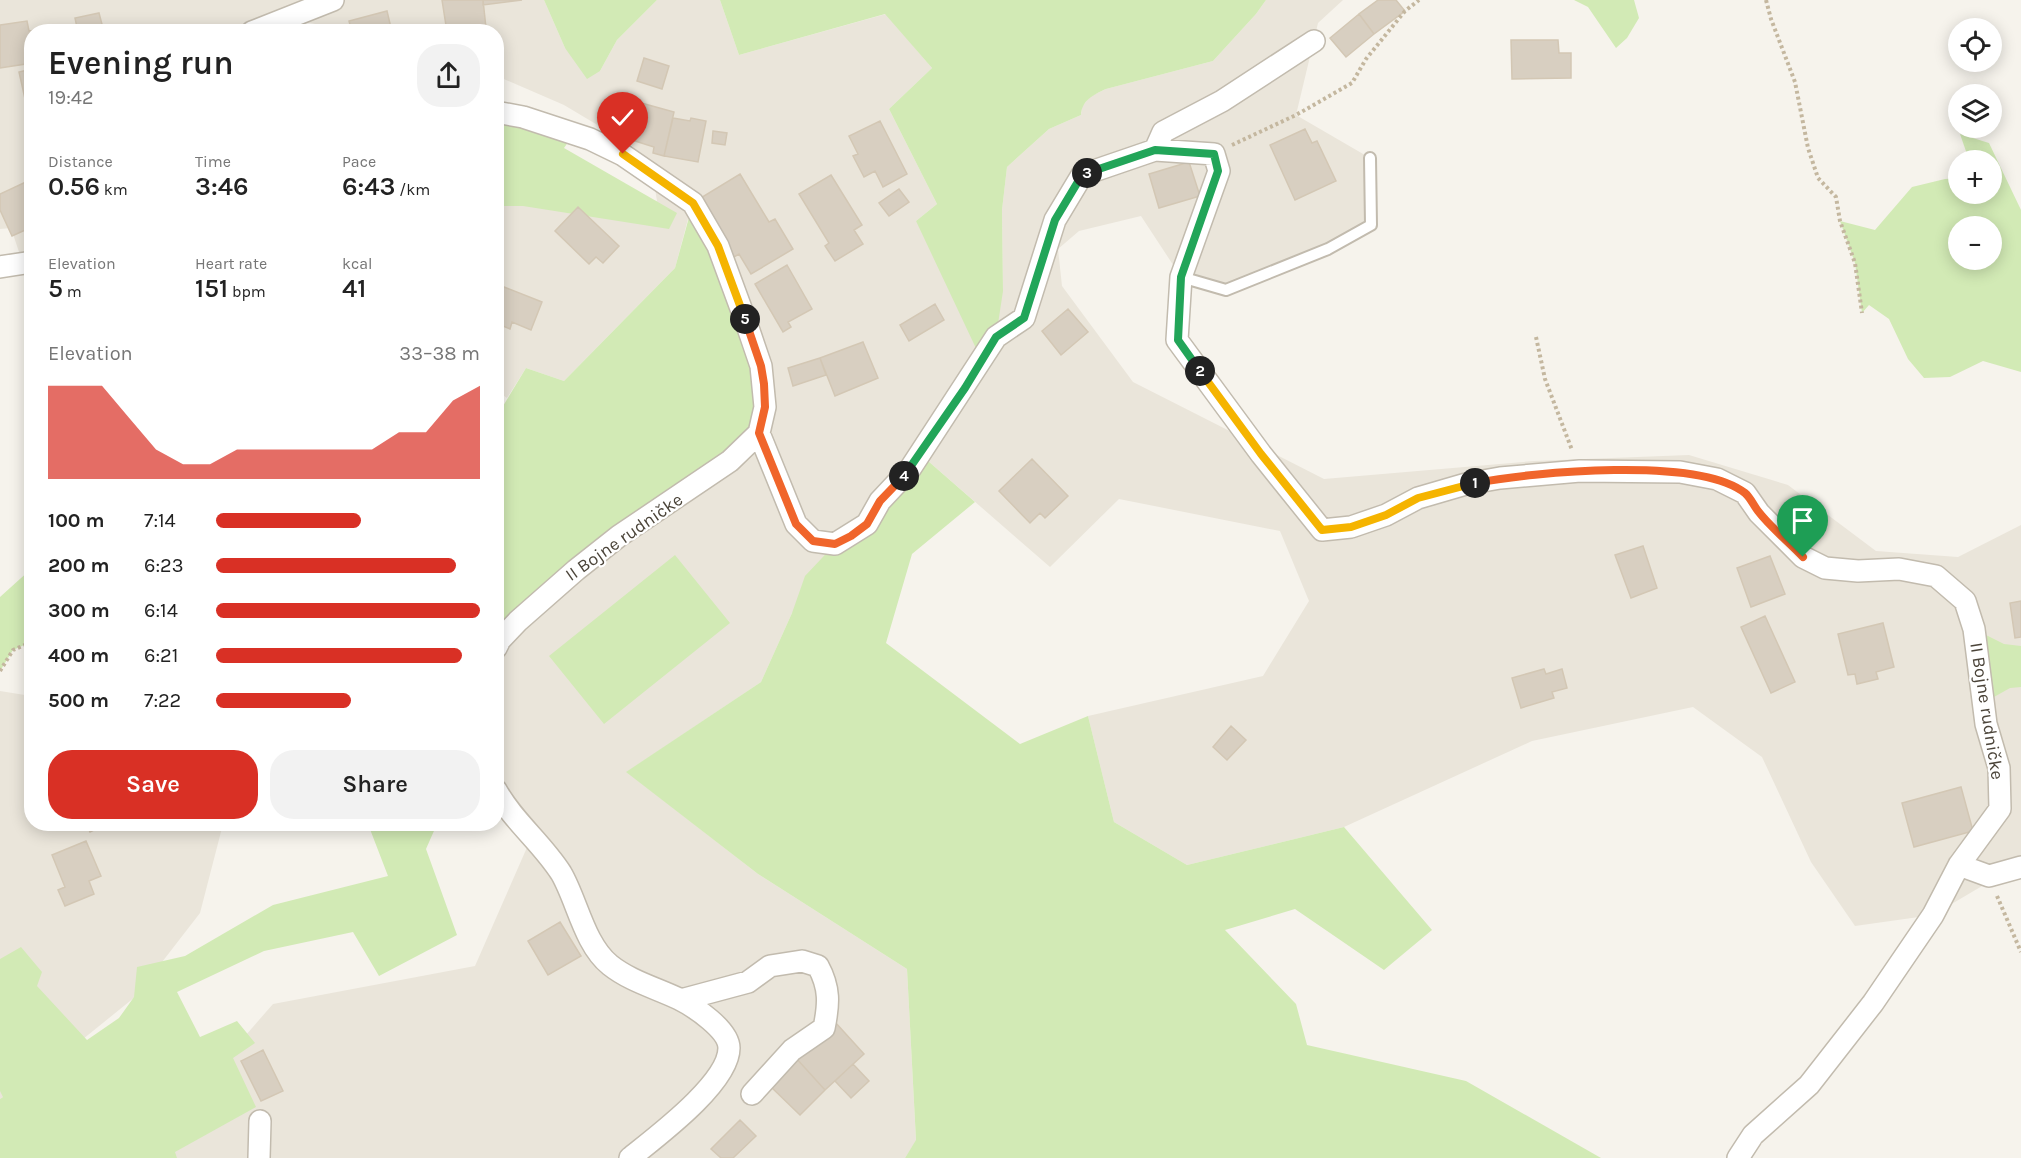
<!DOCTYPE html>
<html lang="en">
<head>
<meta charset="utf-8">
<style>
	:root { --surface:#fff; --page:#f2f2f2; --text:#222; --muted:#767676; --accent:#d93025 }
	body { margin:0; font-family:Karla,sans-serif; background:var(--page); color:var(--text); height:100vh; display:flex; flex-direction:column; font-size:22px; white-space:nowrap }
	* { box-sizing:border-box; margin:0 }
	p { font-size:20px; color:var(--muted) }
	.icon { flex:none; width:33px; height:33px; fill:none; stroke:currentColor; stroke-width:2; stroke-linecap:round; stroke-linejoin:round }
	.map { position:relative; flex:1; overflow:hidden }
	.details { position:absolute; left:24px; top:24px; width:480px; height:807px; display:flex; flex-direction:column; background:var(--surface); border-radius:24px; box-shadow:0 3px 15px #0003 }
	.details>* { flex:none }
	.tools { position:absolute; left:1948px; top:18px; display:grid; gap:12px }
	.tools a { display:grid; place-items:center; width:54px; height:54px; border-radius:50%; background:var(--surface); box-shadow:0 3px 15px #0003; font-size:30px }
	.pin { position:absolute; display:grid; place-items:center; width:51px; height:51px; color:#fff; margin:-62px -26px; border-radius:50% 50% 50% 0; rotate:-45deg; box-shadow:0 0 6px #0007 }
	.pin .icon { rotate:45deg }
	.km { position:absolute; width:30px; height:30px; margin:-15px; border-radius:50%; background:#222; color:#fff; font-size:16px; line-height:30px; text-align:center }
	.round { display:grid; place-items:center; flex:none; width:63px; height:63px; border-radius:24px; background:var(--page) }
	.headline { display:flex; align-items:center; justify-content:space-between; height:102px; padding:0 24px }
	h1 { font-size:33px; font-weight:600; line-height:45px }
	.figures { display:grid; grid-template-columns:repeat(3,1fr); gap:9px; height:102px; padding:6px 24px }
	.figures div { display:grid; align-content:center }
	.figures b { font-size:26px; font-weight:600 }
	.figures small { font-size:16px; font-weight:400 }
	.figures p { font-size:16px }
	.chart { height:168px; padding:12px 24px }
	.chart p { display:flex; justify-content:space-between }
	.chart svg { width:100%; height:108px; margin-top:6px; fill:var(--accent); opacity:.7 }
	.primary-button { display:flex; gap:12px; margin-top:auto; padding:12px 24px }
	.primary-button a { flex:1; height:69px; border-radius:24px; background:var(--accent); color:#fff; font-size:24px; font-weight:600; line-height:69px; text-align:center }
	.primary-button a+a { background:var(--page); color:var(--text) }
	ul { padding:0 24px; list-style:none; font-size:20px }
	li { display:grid; grid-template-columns:96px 72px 1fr; align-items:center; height:45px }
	li i { height:15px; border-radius:8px; background:var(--accent) }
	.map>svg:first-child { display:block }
	.residential { fill:#eae5da }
	.green { fill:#d2eab5; fill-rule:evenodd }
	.building { fill:#d8cfc1; stroke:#d3c7b4; stroke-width:1.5 }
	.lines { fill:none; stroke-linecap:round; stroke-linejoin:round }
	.lane-casing { stroke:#c2bbae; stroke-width:14 }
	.street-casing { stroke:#c2bbae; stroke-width:24 }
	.path { stroke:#c4b79f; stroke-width:4; stroke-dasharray:3 3; stroke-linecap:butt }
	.lane { stroke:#fff; stroke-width:10 }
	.street { stroke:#fff; stroke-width:21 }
	.split-1-casing { stroke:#fff; stroke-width:12 }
	.split-2-casing { stroke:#fff; stroke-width:12 }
	.split-3-casing { stroke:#fff; stroke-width:12 }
	.split-4-casing { stroke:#fff; stroke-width:12 }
	.split-5-casing { stroke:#fff; stroke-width:12 }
	.split-6-casing { stroke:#fff; stroke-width:12 }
	.split-1 { stroke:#f0652b; stroke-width:8 }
	.split-2 { stroke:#f5b400; stroke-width:8 }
	.split-3 { stroke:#22a559; stroke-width:8 }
	.split-4 { stroke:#22a559; stroke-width:8 }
	.split-5 { stroke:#f0652b; stroke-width:8 }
	.split-6 { stroke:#f5b400; stroke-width:8 }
	.labels { text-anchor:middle; stroke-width:4.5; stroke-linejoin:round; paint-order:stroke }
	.street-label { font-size:18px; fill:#4b4439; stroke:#fff }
</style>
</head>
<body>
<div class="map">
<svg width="2021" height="1158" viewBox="0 0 2021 1158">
	<rect width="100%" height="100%" fill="#f6f3ec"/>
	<path class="residential" d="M 0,0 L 544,0 L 565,48 L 600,71 L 617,40 L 657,0 L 720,0 L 739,55 L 886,14 L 932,68 L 889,109 L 937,204 L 916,221 L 1003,291 L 1002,210 L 1007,167 L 1049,129 L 1081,115 L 1082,106 L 1091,96 L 1106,89 L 1213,61 L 1256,14 L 1266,0 L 1343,0 L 1318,23 L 1296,115 L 1370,158 L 1371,225 L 1226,290 L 1181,277 L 1141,216 L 1079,231 L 1058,249 L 1062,286 L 1133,382 L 1324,479 L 1534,461 L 1689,455 L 1788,485 L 1876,551 L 1958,557 L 2021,525 L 2021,863 L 1933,915 L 1855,926 L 1811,862 L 1762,757 L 1693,707 L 1532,741 L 1344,827 L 1187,865 L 1114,822 L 1088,716 L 1263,676 L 1309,601 L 1280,531 L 1119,499 L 1050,567 L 920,454 L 792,613 L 761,682 L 627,772 L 758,874 L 907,969 L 916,1141 L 905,1158 L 161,1158 L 209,1077 L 273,1004 L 475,966 L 532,836 L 497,790 L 496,648 L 619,536 L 692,204 L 675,268 L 564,381 L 526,368 L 507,398 L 497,391 L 497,166 L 657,201 L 651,165 L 631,145 L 564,105 L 497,76 L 496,32 L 349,31 L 286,18 L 269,31 L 32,32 L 31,288 L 11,228 L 0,229 Z
		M 0,691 L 31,696 L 32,824 L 223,824 L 200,913 L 135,997 L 62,1056 L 0,1099 Z"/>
	<path class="green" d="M 544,0 L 657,0 L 617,40 L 600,71 L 587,79 L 565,48 Z
		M 720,0 L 1266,0 L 1256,14 L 1213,61 L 1106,89 C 1093,95 1082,100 1081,115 L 1049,129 L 1007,167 L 1002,210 L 1003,291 L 996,337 L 982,361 L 916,221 L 937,204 L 889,109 L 932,68 L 885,14 L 739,55 Z
		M 1574,0 L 1634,0 L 1639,18 L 1627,38 L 1616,48 L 1588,7 Z
		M 497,105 L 576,131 L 564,148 L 677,213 L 669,229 L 523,206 L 497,206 Z
		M 1960,134 L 1989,143 L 2021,210 L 2021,372 L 1983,361 L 1950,377 L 1924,378 L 1908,359 L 1889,319 L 1869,305 L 1862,313 L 1855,263 L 1840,221 L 1875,230 L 1912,187 L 1945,179 L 1959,178 L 1959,194 L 1992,194 L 1992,160 L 1969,160 ZM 1959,226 L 1992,226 L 1992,260 L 1959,260 Z
		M 693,203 L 762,347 L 759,426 L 497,648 L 497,416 L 526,368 L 564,381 L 675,268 Z
		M 920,454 L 975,502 L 912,554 L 886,643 L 1020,744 L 1088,716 L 1114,822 L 1187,865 L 1344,827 L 1432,930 L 1384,970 L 1295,909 L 1225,930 L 1296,1004 L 1307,1045 L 1466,1081 L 1601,1158 L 905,1158 L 916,1140 L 907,969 L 758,874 L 626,772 L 761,682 L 792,613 L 805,576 Z
		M 675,555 L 730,623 L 604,724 L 549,656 Z
		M 31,569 L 31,642 L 13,650 L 0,671 L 0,597 Z
		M 1974,629 L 2004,644 L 2021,646 L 2021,687 L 2010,688 L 1994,697 L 1982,694 Z
		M 368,824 L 437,824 L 426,849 L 457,935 L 379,976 L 353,932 L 264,951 L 177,992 L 200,1037 L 237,1021 L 255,1043 L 233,1058 L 256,1107 L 175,1152 L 177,1158 L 0,1158 L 0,1099 L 3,1097 L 0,1091 L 0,959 L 21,947 L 42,972 L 37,986 L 87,1040 L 119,1018 L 134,997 L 137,967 L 185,956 L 273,905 L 388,876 Z"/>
	<path class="building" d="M 442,0 L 483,0 L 486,28 L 447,32 Z
		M 483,0 L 522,0 L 483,5 Z
		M 1378,0 L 1396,0 L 1405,11 L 1374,34 L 1359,14 Z
		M 387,11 L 392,32 L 352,32 L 349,21 Z
		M 99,13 L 104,32 L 78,32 L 75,18 Z
		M 1359,14 L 1374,34 L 1346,57 L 1330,38 Z
		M 27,21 L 29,31 L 37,30 L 37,32 L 32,32 L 32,63 L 0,68 L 0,25 Z
		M 419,25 L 420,32 L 400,32 L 400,28 Z
		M 1511,40 L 1558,40 L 1559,53 L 1571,53 L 1571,78 L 1512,79 Z
		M 644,58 L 669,66 L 662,89 L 637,81 Z
		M 32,69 L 32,111 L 28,112 L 19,72 Z
		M 631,100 L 645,104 L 635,141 L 621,137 Z
		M 645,104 L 674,112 L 664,156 L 653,153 L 654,147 L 635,141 Z
		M 673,118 L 690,121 L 691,118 L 706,121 L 698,162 L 664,156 Z
		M 880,121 L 907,174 L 883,187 L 875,171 L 864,177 L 853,156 L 858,154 L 849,136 Z
		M 1305,129 L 1312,143 L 1317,141 L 1336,181 L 1295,200 L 1270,145 Z
		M 713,131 L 727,133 L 725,145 L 712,143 Z
		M 1189,162 L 1200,196 L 1159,208 L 1149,174 Z
		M 740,174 L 769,222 L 775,219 L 793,249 L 751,274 L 739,254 L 734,257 L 699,199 Z
		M 831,175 L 862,225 L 854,230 L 863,244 L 835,261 L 825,246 L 829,243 L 799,194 Z
		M 28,181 L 32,187 L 32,227 L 12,236 L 0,210 L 0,194 Z
		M 899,189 L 909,202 L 889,216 L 879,203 Z
		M 578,207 L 619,246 L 603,263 L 596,257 L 589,264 L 555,231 Z
		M 787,265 L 812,309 L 788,322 L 791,327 L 783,332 L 755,284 Z
		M 499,285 L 542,302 L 531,330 L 512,322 L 510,329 L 496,323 L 498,314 L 496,290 Z
		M 935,304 L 944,320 L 909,341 L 900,325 Z
		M 1068,309 L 1088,332 L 1061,355 L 1042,331 Z
		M 863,342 L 878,378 L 835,396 L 820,358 Z
		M 820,358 L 826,375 L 793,386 L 788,368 Z
		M 1032,459 L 1068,496 L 1045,518 L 1040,513 L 1030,523 L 999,491 Z
		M 1643,546 L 1657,588 L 1631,598 L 1615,555 Z
		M 1770,556 L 1785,594 L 1751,607 L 1737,568 Z
		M 2021,601 L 2021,637 L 2015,638 L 2010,603 Z
		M 1765,616 L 1795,682 L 1771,693 L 1741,627 Z
		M 1883,623 L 1894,667 L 1876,672 L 1878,679 L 1857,684 L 1855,674 L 1848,675 L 1838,634 Z
		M 1544,669 L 1546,674 L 1562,669 L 1567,688 L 1552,692 L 1554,698 L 1521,708 L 1512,678 Z
		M 1231,726 L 1246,740 L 1227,760 L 1213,747 Z
		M 1961,787 L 1973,831 L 1914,847 L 1902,803 Z
		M 86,824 L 106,824 L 90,832 Z
		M 86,841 L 101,876 L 89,881 L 94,894 L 65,906 L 58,890 L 65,887 L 52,855 Z
		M 560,922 L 581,956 L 548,975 L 528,941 Z
		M 835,1022 L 864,1054 L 825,1090 L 796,1058 Z
		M 263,1050 L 283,1091 L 261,1101 L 241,1061 Z
		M 796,1058 L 825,1090 L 800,1115 L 768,1084 Z
		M 853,1064 L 869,1081 L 851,1098 L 835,1081 Z
		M 740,1120 L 756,1136 L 733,1158 L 721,1158 L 711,1149 Z"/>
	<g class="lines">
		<g class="lane-casing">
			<path id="lane" d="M 1181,277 L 1226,290 L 1328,249 L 1371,225 L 1370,158"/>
		</g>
		<g class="street-casing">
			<path id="street" d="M 252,32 L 333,0
				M 496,112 L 523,117 L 590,139 L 623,155 L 693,203 L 718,246 L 746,322 L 761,366 L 765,407 L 759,433 L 730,461 L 619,536 L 576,570 L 518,621 L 500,640 L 496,648
				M 1155,150 L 1163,132 L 1222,101 L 1314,41
				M 0,267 L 32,262
				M 759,433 L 796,524 L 813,541 L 835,544 L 867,524 L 880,501 L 910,469 L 996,337 L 1024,318 L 1055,220 L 1082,175 L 1155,150 L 1214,154 L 1219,171 L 1181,277 L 1177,340 L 1261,454 L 1322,530 L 1351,527 L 1386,515 L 1418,498 L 1466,484 L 1500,478 L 1580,471 L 1680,472 L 1717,479 L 1745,493 L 1759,513 L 1803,557 L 1825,568 L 1858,571 L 1899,569 L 1936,576 L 1965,601 L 1974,629 L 1986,724 L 1999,768 L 2000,809 L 1959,865 L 1933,915 L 1873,1003 L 1809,1085 L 1753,1135 L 1738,1158
				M 496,790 C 513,821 542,843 561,873 C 577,900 584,944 610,965 C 630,981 656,988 679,999 C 695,1007 729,1030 729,1048 C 729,1083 656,1137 630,1158
				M 1959,865 L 1989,876 L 2021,867
				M 681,1000 L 748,982 L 770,966 L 802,961 L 818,966 C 830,988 829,1004 824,1028 L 792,1050 L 752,1094
				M 259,1158 L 260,1121"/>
		</g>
		<path class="path" d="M 1766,0 L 1771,19 L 1795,82 L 1808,148 L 1818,178 L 1836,197 L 1840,221 L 1855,263 L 1862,313
			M 1232,145 L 1296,115 L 1352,83 L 1366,59 L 1405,11 L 1419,0
			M 1536,337 L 1545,379 L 1572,450
			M 0,671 L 13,650 L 32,642
			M 1997,896 L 2021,952"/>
		<use href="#lane" class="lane"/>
		<use href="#street" class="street"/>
	</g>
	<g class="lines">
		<g class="split-1-casing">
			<path id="split-1" d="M 1475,483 C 1533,472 1698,456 1745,493 C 1750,497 1754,506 1758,511 C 1771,528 1789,542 1803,557"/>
		</g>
		<g class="split-2-casing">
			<path id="split-2" d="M 1200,371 L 1261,454 L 1322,530 L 1351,527 L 1386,515 L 1418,498 L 1475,483"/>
		</g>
		<g class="split-3-casing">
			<path id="split-3" d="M 1087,173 L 1155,150 L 1214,154 L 1218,171 L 1181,277 L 1178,340 L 1200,371"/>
		</g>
		<g class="split-4-casing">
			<path id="split-4" d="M 904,476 L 965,388 L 996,337 L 1024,318 L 1055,220 L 1082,175 L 1087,173"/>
		</g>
		<g class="split-5-casing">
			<path id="split-5" d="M 745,319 L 761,366 L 764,384 L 765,407 L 759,433 L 796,524 L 813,541 L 835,544 L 851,536 L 867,524 L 880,501 L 904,476"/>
		</g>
		<g class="split-6-casing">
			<path id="split-6" d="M 623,154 L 693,203 L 718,246 L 745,319"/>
		</g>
		<use href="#split-1" class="split-1"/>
		<use href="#split-2" class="split-2"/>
		<use href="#split-3" class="split-3"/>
		<use href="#split-4" class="split-4"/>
		<use href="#split-5" class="split-5"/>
		<use href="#split-6" class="split-6"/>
	</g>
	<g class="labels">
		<g class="street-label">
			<text transform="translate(624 537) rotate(-35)" y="6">II Bojne rudničke</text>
			<text transform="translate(1987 711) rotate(81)" y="6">II Bojne rudničke</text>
		</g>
	</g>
</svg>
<div class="tools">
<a><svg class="icon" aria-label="locate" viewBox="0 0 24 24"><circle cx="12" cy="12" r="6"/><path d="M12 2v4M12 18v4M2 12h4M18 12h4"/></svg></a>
<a><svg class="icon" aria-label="layers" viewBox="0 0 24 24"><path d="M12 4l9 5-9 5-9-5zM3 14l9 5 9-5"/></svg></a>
<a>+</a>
<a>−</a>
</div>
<div class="pin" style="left:1803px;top:557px;background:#1e9e55"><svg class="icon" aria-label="arrive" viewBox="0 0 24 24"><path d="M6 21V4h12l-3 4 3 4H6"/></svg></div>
<div class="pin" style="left:623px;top:154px;background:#d93025"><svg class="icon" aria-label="check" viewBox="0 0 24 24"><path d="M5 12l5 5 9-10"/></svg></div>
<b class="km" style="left:1475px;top:483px">1</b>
<b class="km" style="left:1200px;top:371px">2</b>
<b class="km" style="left:1087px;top:173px">3</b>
<b class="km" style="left:904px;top:476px">4</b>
<b class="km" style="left:745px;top:319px">5</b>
<section class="details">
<div class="headline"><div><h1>Evening run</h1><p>19:42</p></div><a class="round"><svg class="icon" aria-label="share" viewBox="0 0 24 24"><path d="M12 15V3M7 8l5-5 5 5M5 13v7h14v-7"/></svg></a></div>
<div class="figures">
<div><p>Distance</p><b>0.56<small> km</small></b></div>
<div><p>Time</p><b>3:46</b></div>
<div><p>Pace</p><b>6:43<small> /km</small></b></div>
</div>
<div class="figures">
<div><p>Elevation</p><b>5<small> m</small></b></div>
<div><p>Heart rate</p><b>151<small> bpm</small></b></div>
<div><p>kcal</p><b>41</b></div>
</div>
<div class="chart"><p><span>Elevation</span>33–38 m</p>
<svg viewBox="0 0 160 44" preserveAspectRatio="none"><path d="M0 44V6L10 6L20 6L30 19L40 32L50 38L60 38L70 32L80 32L90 32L100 32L110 32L120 32L130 25L140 25L150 12L160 6V44z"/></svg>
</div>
<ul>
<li><b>100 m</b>7:14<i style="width:55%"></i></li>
<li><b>200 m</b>6:23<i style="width:91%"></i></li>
<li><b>300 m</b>6:14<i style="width:100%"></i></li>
<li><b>400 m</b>6:21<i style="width:93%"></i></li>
<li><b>500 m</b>7:22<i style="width:51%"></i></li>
</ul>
<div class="primary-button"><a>Save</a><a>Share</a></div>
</section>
</div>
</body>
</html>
